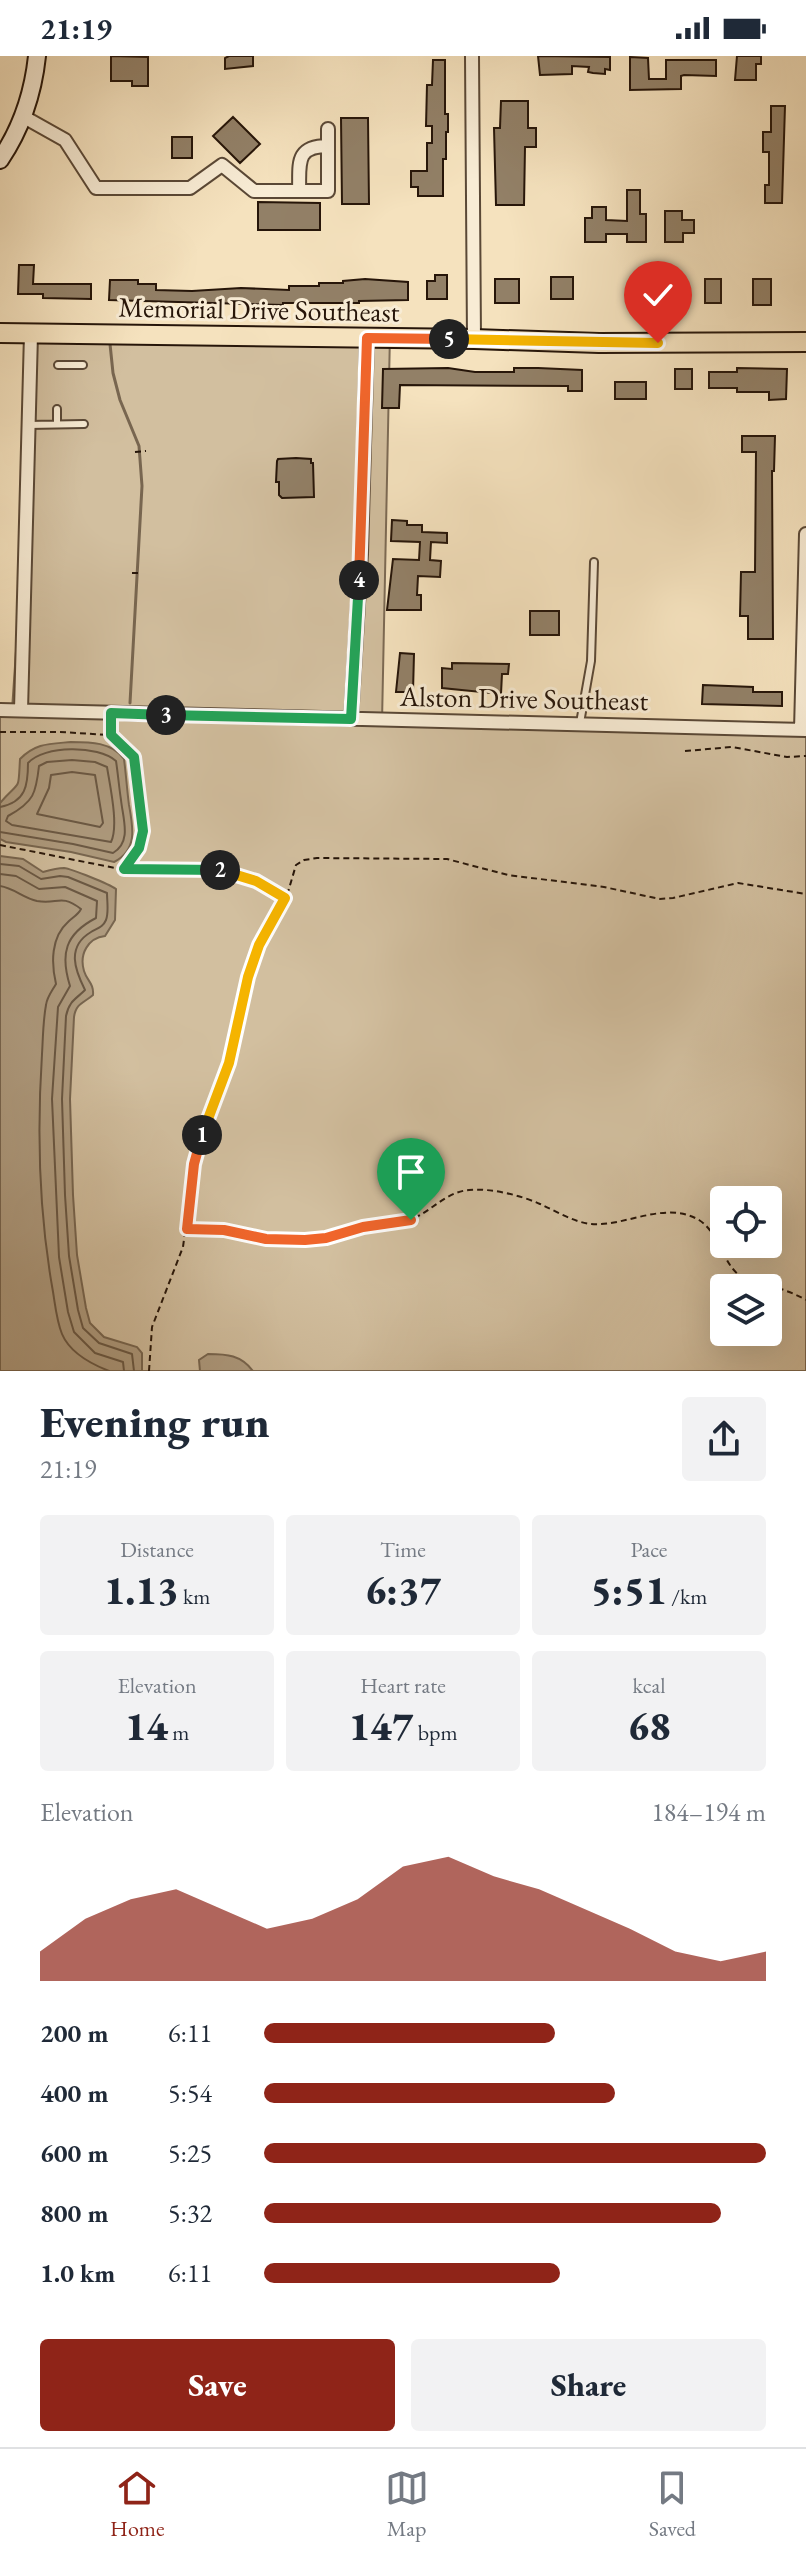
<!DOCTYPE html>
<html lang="en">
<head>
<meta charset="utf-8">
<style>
	:root { --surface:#fff; --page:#f2f2f3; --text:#1f2937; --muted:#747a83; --line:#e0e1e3; --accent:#8f2418 }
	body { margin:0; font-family:"EB Garamond",serif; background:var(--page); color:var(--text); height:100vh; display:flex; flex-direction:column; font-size:30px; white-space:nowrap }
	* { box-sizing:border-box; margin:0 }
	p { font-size:26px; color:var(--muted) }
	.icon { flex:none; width:44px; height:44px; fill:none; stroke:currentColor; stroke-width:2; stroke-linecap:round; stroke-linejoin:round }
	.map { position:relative; height:1315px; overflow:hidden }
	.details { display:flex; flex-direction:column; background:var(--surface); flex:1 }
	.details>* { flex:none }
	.fabs { position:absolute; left:710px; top:1130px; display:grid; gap:16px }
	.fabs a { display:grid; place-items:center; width:72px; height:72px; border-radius:8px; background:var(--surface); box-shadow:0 8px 32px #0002; font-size:40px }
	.pin { position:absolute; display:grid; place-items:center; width:68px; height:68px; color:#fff; margin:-82px -34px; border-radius:50% 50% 50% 0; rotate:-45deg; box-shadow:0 0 8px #0007 }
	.pin .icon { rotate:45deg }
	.km { position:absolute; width:40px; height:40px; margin:-20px; border-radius:50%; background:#222; color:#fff; font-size:22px; line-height:40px; text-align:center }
	.round { display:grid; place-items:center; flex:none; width:84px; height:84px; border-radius:8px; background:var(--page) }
	.headline { display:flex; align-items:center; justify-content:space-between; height:136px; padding:0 40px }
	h1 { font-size:44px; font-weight:800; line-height:60px }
	.figures { display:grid; grid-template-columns:repeat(3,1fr); gap:12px; height:136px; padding:8px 40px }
	.figures div { display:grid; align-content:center; border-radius:8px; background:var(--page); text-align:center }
	.figures b { font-size:40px; font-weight:800 }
	.figures small { font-size:22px; font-weight:400 }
	.figures p { font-size:22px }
	.chart { height:224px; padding:16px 40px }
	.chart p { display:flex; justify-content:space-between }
	.chart svg { width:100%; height:144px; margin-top:8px; fill:var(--accent); opacity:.7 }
	.cta { display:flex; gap:16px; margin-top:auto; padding:16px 40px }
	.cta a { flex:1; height:92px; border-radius:8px; background:var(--accent); color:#fff; font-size:32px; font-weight:800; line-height:92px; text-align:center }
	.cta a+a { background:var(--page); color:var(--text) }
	ul { padding:0 40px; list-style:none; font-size:26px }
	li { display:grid; grid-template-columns:128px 96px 1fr; align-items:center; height:60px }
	li i { height:20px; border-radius:10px; background:var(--accent) }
	.status { display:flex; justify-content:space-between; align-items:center; height:56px; padding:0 40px; background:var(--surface); direction:ltr }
	.status svg { height:22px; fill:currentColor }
	.tabs { display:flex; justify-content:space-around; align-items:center; height:112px; border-top:2px solid var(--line); background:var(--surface); font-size:22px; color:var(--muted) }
	.tabs a { display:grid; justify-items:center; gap:4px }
	.tabs .current { color:var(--accent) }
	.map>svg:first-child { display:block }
	.green { fill:#d2bf9f; stroke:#7c6a54; stroke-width:2; fill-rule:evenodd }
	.water { fill:#af9c80; stroke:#786650; stroke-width:2 }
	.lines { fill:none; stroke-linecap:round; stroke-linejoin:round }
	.shore { stroke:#6a5844; stroke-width:2 }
	.stream { stroke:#786650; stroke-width:3 }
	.building { fill:#928067; stroke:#261509; stroke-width:2 }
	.lane-casing { stroke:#5a4836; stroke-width:10 }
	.street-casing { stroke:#5a4836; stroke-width:16 }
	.secondary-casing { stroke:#261509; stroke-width:20 }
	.primary-casing { stroke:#261509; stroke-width:22 }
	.path { stroke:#261509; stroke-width:2; stroke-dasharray:6 4; stroke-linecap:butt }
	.lane { stroke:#f8ecd5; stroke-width:6 }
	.street { stroke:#f8ecd5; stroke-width:12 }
	.secondary { stroke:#f8ecd5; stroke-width:16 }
	.primary { stroke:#f5e2be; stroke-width:18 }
	.split-1-casing { stroke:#fff; stroke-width:16 }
	.split-2-casing { stroke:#fff; stroke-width:16 }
	.split-3-casing { stroke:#fff; stroke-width:16 }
	.split-4-casing { stroke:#fff; stroke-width:16 }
	.split-5-casing { stroke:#fff; stroke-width:16 }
	.split-6-casing { stroke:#fff; stroke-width:16 }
	.split-1 { stroke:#f0652b; stroke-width:10 }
	.split-2 { stroke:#f5b400; stroke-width:10 }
	.split-3 { stroke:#22a559; stroke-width:10 }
	.split-4 { stroke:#22a559; stroke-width:10 }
	.split-5 { stroke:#f0652b; stroke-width:10 }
	.split-6 { stroke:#f5b400; stroke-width:10 }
	.labels { text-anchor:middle; stroke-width:6; stroke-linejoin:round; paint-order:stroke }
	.street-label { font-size:28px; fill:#261509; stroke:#f8ecd5 }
</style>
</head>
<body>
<div class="status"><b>21:19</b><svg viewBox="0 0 49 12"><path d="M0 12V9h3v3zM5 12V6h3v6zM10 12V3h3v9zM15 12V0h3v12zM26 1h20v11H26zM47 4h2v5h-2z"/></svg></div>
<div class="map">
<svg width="806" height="1315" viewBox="0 0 806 1315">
	<rect width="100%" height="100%" fill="#f5e2be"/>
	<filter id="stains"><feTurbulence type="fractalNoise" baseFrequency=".0025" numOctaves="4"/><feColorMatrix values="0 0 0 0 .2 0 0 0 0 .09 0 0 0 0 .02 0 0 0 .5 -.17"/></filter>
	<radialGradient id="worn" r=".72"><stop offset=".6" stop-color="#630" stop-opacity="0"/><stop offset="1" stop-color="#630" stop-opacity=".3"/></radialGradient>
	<path class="green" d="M 38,272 L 390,277 L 382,666 L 806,680 L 806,1315 L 0,1315 L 0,654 L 12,654 ZM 724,1144 L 768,1144 L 768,1188 L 724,1188 ZM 724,1232 L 768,1232 L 768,1276 L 724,1276 Z"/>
	<path class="water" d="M 71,686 C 90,686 112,686 124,703 C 126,718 127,734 129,749 C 133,771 138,794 114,806 L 71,796 L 6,786 L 0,783 L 0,747 C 21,723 18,737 20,703 C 36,687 49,688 71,686 Z
		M 0,800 L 23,803 L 43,816 C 50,814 57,812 64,812 C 72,813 109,828 116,833 L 115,864 L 105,880 C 88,882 79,898 84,915 C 87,925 94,927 93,939 C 84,947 76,947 74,961 L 70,1043 L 73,1139 L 77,1199 L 86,1252 L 90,1267 L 104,1281 L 137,1291 L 142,1297 L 142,1315 L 0,1315 Z
		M 208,1298 C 227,1298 241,1299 253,1315 L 200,1315 L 199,1304 Z"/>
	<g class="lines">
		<path class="shore" d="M 72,704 L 95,706 L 107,711 C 110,730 119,770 111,786 L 12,769 L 6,765 L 8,760 C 34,746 36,737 39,710 L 47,706 Z
			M 72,716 L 95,719 L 103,767 L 100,771 L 37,758 L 49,732 L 51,719 Z
			M 0,751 C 26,746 28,729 28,707 C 44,689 98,689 116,705 C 118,718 119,731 121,744 C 123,763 132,786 113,797 L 73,788 L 0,776
			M 0,808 L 19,810 L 41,823 L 60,820 L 68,821 L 107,837 C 107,846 109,856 106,864 C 103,871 98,872 91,876 C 66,891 75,914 85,934 C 76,943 69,945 66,960 L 62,1043 L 65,1139 L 69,1200 L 78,1254 L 83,1272 L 99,1287 L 132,1298 L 134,1315
			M 0,818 L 16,820 L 39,833 L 65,831 L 97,845 L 96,862 C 65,878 60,898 70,930 L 58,951 L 52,1043 L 59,1201 L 68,1256 L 74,1276 L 95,1297 L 123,1306 L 124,1315
			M 0,830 C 14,832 23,842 37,845 C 58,849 60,837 81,853 C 78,859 73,861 68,866 C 51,881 51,907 56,928 C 52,935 47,941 46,949 C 43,965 43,982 42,998 C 37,1075 39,1155 52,1230 C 55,1246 56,1263 62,1278 C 70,1297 91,1308 109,1315"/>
		<path class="stream" d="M 110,288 L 113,317 L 120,344 L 139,390 L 142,430 L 130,647"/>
	</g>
	<path class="building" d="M 111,0 L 148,1 L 148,30 L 132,30 L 132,25 L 111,25 Z
		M 229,0 L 253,0 L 253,10 L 225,13 L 225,2 Z
		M 538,0 L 610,1 L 610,14 L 605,13 L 605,18 L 593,17 L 588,16 L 589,11 L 572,10 L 572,18 L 540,19 Z
		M 737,0 L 761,0 L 761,8 L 756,8 L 756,24 L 735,24 Z
		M 630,1 L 648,2 L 649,23 L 666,23 L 666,4 L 716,4 L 716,20 L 684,19 L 681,20 L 681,33 L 630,34 Z
		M 433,4 L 445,4 L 445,58 L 448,58 L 448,76 L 446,76 L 446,103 L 443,103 L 443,140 L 418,140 L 418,131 L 411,131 L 411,115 L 427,115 L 427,87 L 432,87 L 432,70 L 426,70 L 427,29 L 432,29 Z
		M 501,45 L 528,45 L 528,72 L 536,72 L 536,91 L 525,91 L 524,149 L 496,149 L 494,72 L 500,72 Z
		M 771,50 L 785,50 L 782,147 L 765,147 L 765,129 L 769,129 L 769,96 L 763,96 L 763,76 L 771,76 Z
		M 233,61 L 260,88 L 240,107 L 213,80 Z
		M 341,62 L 368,62 L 369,148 L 342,148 Z
		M 172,81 L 192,81 L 192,102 L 172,102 Z
		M 627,134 L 640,134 L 640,158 L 646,158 L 646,186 L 627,186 L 627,178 L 606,178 L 606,186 L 585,186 L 585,162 L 592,162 L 592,151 L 606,151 L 606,164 L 627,165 Z
		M 258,146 L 320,147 L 320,174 L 258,174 Z
		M 665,155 L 682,155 L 682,164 L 694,164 L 694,177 L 683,177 L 683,186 L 665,186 Z
		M 19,209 L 34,209 L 33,228 L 91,228 L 91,243 L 43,242 L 43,238 L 18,238 Z
		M 435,219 L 447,219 L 447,243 L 427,243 L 427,225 L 435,225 Z
		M 551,221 L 573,221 L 573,243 L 551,243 Z
		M 365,223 L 408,226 L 408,244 L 359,245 L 359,247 L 283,247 L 283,249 L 109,244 L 110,224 L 138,224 L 138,228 L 156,228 L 156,234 L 192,235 L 241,232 L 289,234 L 289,230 L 319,230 L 319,227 L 343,227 L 343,225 Z
		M 495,223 L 519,223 L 519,247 L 495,247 Z
		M 705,223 L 721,223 L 721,247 L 705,247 Z
		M 753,223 L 771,223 L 771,249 L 753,249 Z
		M 448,312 L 475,316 L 514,316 L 514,312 L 538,312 L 582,314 L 582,335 L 568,335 L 568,330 L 400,329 L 399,352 L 382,352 L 383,313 Z
		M 737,312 L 787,313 L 786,343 L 769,344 L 769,336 L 737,336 L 737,332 L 709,332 L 709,316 L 737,316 Z
		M 675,313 L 692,313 L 692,333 L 675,333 Z
		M 615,326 L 646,326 L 646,343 L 615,343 Z
		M 742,380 L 775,380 L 774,415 L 772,415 L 773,583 L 748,583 L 748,560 L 740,560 L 741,516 L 755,516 L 756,396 L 742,396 Z
		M 296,402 L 311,403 L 311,407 L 313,407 L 314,441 L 282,442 L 279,439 L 279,426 L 276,426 L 277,405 L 278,403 Z
		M 392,464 L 407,465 L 407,469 L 422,469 L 422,476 L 447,477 L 447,487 L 431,486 L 430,504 L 441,505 L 440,521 L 418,520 L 417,539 L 421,539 L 421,554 L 387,554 L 393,503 L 419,504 L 420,486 L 391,485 Z
		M 530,555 L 559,555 L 559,579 L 530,579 Z
		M 400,597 L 414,598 L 413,636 L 396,636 Z
		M 452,607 L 509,608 L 508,618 L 502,618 L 501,638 L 442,632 L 442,612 L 452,613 Z
		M 703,629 L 753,631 L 753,636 L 782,636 L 782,650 L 702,648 Z"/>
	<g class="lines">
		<g class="lane-casing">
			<path id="lane" d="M 58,309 L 83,309
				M 57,368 L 57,353
				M 28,369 L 84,368
				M 580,667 L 591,605 L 594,506"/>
		</g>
		<g class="street-casing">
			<path id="street" d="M 472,0 L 474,283
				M 24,61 L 65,84 L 96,132 L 190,132 L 222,109 L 254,135 L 328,135 L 328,73
				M 299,135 C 300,109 294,90 328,90
				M 0,654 L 806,674
				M 21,654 L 31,278
				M 351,663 L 361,498 L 367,282
				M 801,674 L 806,478"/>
		</g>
		<g class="secondary-casing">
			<path id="secondary" d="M 0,104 C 21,73 33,38 37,0"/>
		</g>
		<g class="primary-casing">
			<path id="primary" d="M 0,277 L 474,283 L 599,287 L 806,286"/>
		</g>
		<path class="path" d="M 135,396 L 146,395
			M 132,517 L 142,517
			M 111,667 L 111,679 L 134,701 L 142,764 L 142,786 L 124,812
			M 0,676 L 60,676 L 110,679
			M 685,695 L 732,691 L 787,701 L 806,700
			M 0,789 L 115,812 L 221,814 L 256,825 L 285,842
			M 188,1173 C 229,1171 267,1188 309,1184 C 327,1182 344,1174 362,1171 C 378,1169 395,1169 410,1164 C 431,1156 445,1136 469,1134 C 491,1132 520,1139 540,1148 C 556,1155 573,1166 591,1168 C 625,1171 665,1144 699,1164 C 720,1177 722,1209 743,1222 C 747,1224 756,1225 761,1227 C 776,1231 792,1236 806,1244
			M 149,1315 L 152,1271 L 183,1191 L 194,1108 L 200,1085 L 229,1007 L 248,921 L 259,889 L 288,836 L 296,809 L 304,804 L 317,802 L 447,803 L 508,819 L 604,831 L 660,843 L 673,842 L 738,827 L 806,838"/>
		<use href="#lane" class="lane"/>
		<use href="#street" class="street"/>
		<use href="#secondary" class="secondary"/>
		<use href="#primary" class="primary"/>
	</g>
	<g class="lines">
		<g class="split-1-casing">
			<path id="split-1" d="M 202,1079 L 194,1108 L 187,1173 L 224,1174 L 266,1183 L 305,1184 L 326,1182 L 363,1171 L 411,1164"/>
		</g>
		<g class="split-2-casing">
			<path id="split-2" d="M 202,1079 L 229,1007 L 248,921 L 259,889 L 285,842 L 256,825 L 220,814"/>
		</g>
		<g class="split-3-casing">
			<path id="split-3" d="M 166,659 L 111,657 L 111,679 L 134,701 L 143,775 L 139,792 L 124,813 L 220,814"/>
		</g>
		<g class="split-4-casing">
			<path id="split-4" d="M 166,659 L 351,663 L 359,524"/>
		</g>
		<g class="split-5-casing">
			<path id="split-5" d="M 359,524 L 367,282 L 449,283"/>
		</g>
		<g class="split-6-casing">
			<path id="split-6" d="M 449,283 L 658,287"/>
		</g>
		<use href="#split-1" class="split-1"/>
		<use href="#split-2" class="split-2"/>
		<use href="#split-3" class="split-3"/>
		<use href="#split-4" class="split-4"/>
		<use href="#split-5" class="split-5"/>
		<use href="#split-6" class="split-6"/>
	</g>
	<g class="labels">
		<g class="street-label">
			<text transform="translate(259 253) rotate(1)" y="10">Memorial Drive Southeast</text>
			<text transform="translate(524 642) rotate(1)" y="10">Alston Drive Southeast</text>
		</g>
	</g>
	<rect width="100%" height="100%" filter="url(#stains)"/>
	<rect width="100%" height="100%" fill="url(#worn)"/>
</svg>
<div class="fabs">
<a><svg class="icon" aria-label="locate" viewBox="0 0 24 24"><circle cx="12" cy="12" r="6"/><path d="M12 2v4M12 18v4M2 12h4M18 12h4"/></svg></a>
<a><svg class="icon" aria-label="layers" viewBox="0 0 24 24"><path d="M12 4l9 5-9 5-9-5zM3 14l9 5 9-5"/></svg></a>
</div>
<div class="pin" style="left:411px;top:1164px;background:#1e9e55"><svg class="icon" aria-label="arrive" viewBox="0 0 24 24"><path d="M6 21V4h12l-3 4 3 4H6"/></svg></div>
<div class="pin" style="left:658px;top:287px;background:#d93025"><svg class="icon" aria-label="check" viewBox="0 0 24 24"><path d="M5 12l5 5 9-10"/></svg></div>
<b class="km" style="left:202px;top:1079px">1</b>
<b class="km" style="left:220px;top:814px">2</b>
<b class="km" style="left:166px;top:659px">3</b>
<b class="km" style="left:359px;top:524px">4</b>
<b class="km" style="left:449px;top:283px">5</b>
</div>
<section class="details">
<div class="headline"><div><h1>Evening run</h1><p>21:19</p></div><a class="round"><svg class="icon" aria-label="share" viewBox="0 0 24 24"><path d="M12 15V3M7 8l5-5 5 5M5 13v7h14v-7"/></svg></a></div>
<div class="figures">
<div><p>Distance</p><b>1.13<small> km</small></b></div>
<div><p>Time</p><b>6:37</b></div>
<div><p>Pace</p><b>5:51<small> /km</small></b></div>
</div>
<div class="figures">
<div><p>Elevation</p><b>14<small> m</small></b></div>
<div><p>Heart rate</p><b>147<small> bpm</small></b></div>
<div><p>kcal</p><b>68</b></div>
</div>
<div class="chart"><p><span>Elevation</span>184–194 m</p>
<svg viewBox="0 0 160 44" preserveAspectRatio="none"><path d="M0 44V35L10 25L20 19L30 16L40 22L50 28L60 25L70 19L80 9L90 6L100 12L110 16L120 22L130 28L140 35L150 38L160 35V44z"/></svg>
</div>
<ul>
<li><b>200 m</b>6:11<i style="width:58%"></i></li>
<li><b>400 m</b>5:54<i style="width:70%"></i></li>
<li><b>600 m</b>5:25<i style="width:100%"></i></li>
<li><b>800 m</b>5:32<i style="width:91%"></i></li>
<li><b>1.0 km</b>6:11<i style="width:59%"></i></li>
</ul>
<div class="cta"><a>Save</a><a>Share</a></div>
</section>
<nav class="tabs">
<a class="current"><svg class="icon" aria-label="home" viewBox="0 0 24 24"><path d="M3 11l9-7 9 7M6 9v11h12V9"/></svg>Home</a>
<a><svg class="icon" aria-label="map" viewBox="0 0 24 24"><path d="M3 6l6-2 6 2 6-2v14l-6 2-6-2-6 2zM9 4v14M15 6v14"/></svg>Map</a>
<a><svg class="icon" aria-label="saved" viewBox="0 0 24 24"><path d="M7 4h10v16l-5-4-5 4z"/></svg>Saved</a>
</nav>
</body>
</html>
